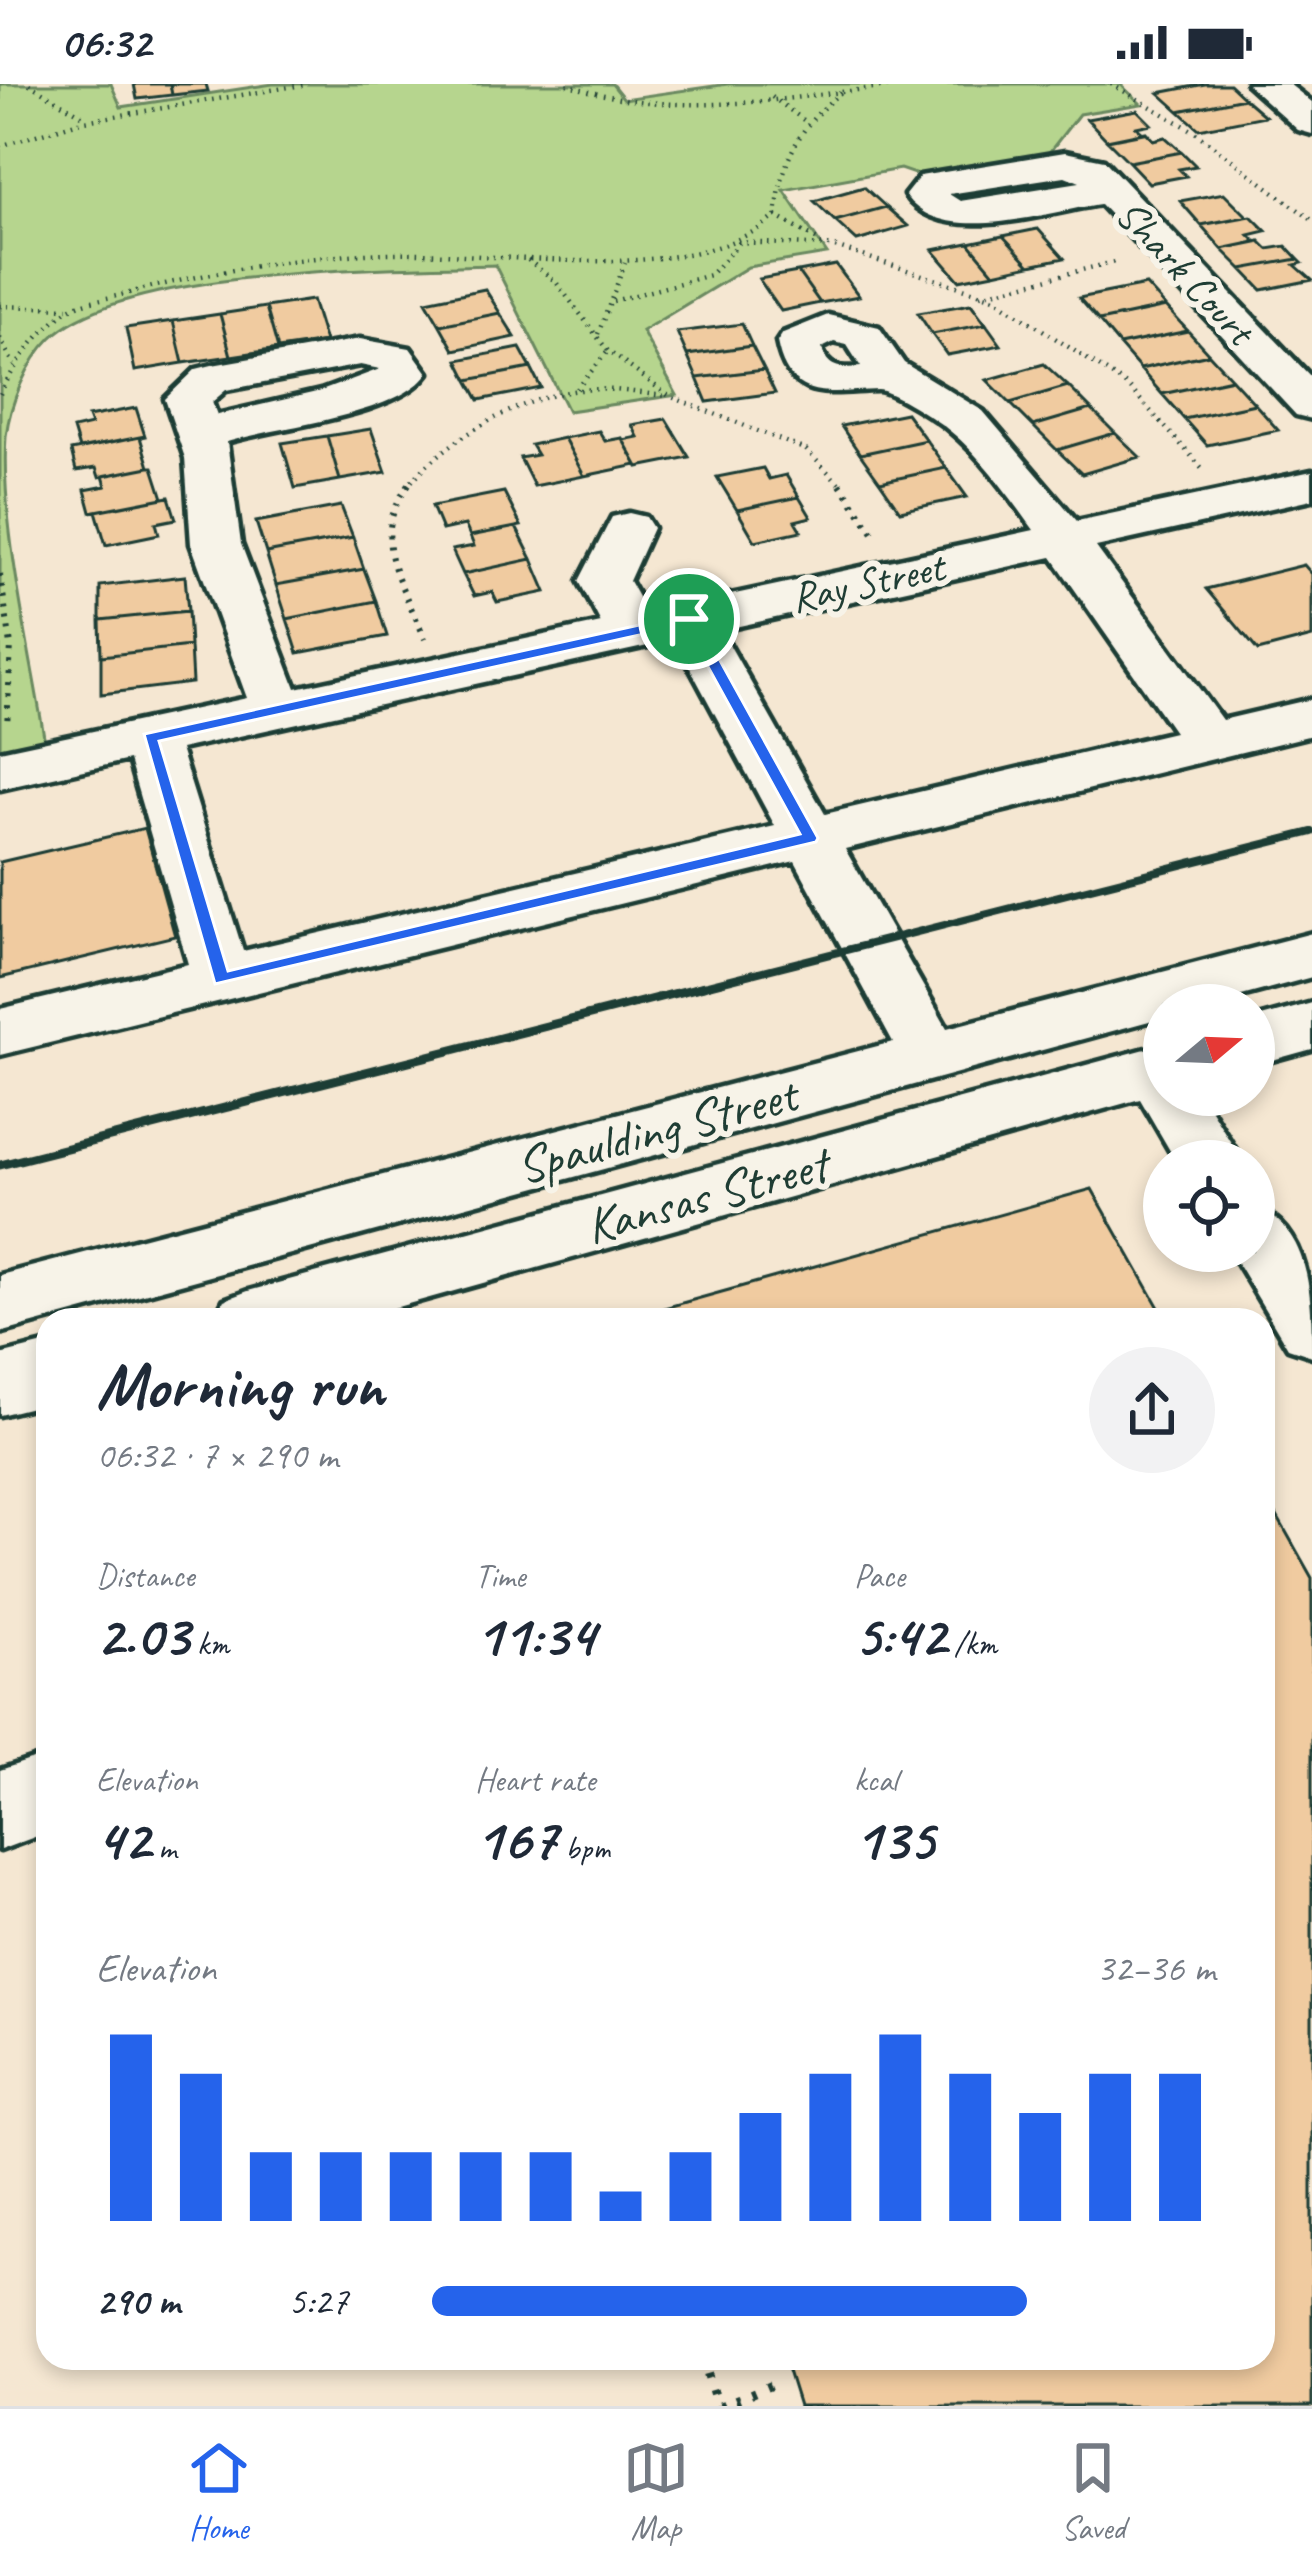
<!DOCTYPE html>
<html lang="en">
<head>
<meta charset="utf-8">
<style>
	:root { --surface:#fff; --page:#f2f2f3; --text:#1f2937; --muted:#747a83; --line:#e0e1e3; --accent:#2563eb }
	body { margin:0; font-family:Caveat,sans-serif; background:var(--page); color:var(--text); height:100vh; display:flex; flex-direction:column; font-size:45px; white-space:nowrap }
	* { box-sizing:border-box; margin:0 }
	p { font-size:39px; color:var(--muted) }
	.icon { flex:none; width:66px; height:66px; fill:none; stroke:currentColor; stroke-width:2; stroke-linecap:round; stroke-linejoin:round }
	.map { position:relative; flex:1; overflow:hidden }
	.panel { position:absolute; left:36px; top:1224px; width:1239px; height:1062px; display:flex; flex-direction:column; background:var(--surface); border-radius:36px; box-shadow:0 6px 18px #0003 }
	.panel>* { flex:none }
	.needle { width:78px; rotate:71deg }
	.fabs { position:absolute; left:1143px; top:900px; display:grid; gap:24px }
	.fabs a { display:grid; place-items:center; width:132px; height:132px; border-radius:50%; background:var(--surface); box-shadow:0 6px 18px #0003; font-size:60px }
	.pin { position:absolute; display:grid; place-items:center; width:102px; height:102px; color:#fff; margin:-51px; border:6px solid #fff; border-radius:50%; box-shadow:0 3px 12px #0007 }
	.round { display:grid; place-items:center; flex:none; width:126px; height:126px; border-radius:63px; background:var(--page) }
	.head { display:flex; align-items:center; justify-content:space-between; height:204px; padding:0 60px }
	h1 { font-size:66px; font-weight:600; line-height:90px }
	.figures { display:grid; grid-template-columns:repeat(3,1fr); gap:18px; height:204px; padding:12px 60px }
	.figures div { display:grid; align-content:center }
	.figures b { font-size:60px; font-weight:600 }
	.figures small { font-size:33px; font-weight:400 }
	.figures p { font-size:33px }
	.chart { height:336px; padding:24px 60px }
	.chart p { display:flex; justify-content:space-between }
	.chart svg { width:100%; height:216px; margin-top:12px; stroke:var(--accent); stroke-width:6 }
	ul { padding:0 60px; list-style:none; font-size:39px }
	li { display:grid; grid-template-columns:192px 144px 1fr; align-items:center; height:90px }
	li i { height:30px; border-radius:15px; background:var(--accent) }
	.status { display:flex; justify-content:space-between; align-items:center; height:84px; padding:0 60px; background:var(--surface); direction:ltr }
	.status svg { height:33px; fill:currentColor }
	.tabs { display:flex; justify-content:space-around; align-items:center; height:168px; border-top:3px solid var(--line); background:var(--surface); font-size:33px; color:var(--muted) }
	.tabs a { display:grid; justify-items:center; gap:6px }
	.tabs .selected { color:var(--accent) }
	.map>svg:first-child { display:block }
	.green { fill:#b6d58e; stroke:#6a8961; stroke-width:3 }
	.building { fill:#f0cba0; stroke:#1f3d34; stroke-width:3 }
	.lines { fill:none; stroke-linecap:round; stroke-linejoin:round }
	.minor-casing { stroke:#1f3d34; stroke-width:9 }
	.path-far2 { stroke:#1f3d34; stroke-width:4.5; stroke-dasharray:1.5 6; stroke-linecap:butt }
	.path-far1 { stroke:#1f3d34; stroke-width:6; stroke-dasharray:3 8; stroke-linecap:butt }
	.path { stroke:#1f3d34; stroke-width:9; stroke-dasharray:4.5 12; stroke-linecap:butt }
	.minor { fill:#f7f3e8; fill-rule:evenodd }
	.rail-far1 { stroke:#1f3d34; stroke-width:8 }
	.rail { stroke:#1f3d34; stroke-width:9 }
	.route { fill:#2563eb; stroke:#fff; stroke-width:3; fill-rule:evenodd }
	.labels { text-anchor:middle; stroke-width:12; stroke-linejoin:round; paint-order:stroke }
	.far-street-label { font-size:42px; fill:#1f3d34; stroke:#f7f3e8 }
	.street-label { font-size:51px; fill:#1f3d34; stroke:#f7f3e8 }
</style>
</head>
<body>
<div class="status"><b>06:32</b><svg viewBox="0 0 49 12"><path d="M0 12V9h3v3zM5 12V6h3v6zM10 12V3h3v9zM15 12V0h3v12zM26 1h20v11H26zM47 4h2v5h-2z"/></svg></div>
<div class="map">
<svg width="1312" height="2322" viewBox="0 0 1312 2322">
	<rect width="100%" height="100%" fill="#f5e7d2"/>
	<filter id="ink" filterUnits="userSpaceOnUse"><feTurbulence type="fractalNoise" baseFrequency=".00833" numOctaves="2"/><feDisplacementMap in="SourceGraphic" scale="24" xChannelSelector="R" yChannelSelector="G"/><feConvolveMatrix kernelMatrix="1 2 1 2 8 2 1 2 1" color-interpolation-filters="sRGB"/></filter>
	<g filter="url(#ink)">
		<path class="green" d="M 0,0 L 111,0 L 121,23 L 273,0 L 612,0 L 624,15 L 728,0 L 1120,0 L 1141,20 L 1079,30 L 1044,75 L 923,93 L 900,85 L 784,106 L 827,170 L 748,183 L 642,247 L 677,311 L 568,327 L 495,181 C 396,184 121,184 51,254 C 27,278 10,319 6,352 C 0,440 31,569 45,659 L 0,669 Z"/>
		<path class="building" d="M 134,0 L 170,0 L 172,11 L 137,15 Z
			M 170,0 L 206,0 L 208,7 L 172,11 Z
			M 1205,0 L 1229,0 L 1244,14 L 1179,27 L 1159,9 Z
			M 1244,14 L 1265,32 L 1199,45 L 1179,27 Z
			M 1137,26 L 1151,40 L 1136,43 L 1143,49 L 1107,56 L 1087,35 Z
			M 1146,48 L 1153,56 L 1165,53 L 1182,68 L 1129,78 L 1107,56 Z
			M 1182,68 L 1196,82 L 1179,85 L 1186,92 L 1149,99 L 1129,78 Z
			M 864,103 L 886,123 L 835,137 L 814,117 Z
			M 1224,109 L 1247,132 L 1201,141 L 1180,117 Z
			M 886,123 L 908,142 L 857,157 L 835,137 Z
			M 1251,132 L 1266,147 L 1249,151 L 1256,158 L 1222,165 L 1201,141 Z
			M 1038,145 L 1064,174 L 1030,181 L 1003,152 Z
			M 1003,152 L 1030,181 L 994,189 L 969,159 Z
			M 1260,157 L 1268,165 L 1286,162 L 1298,175 L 1242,185 L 1222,165 Z
			M 969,159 L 994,189 L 959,196 L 933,166 Z
			M 1298,175 L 1302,179 L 1295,181 L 1312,196 L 1262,206 L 1242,185 Z
			M 836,181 L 859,212 L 820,219 L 798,188 Z
			M 798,188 L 820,219 L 781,227 L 759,195 Z
			M 1146,201 L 1166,223 L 1099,237 L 1079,214 Z
			M 485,205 L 500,229 L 440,241 L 426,217 Z
			M 312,216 L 325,258 L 278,265 L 266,223 Z
			M 971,220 L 986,240 L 932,250 L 918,229 Z
			M 266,223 L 278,265 L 231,272 L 220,230 Z
			M 1166,223 L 1188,247 L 1119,261 L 1099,237 Z
			M 500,229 L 515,253 L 454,266 L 440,241 Z
			M 220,230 L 231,272 L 183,279 L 173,237 Z
			M 173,237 L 183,279 L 135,287 L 126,244 Z
			M 742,240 L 752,262 L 687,271 L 677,248 Z
			M 986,240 L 1001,261 L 947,271 L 932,250 Z
			M 1188,247 L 1209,270 L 1140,285 L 1119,261 Z
			M 752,262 L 764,286 L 697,294 L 687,271 Z
			M 520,264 L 531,284 L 468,296 L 458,276 Z
			M 1209,270 L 1232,295 L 1162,310 L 1140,285 Z
			M 1044,280 L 1068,302 L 1010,319 L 987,296 Z
			M 531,284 L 541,304 L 479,316 L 468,296 Z
			M 764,286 L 775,309 L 707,318 L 697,294 Z
			M 1232,295 L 1255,320 L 1184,335 L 1162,310 Z
			M 1068,302 L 1091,325 L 1033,342 L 1010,319 Z
			M 1255,320 L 1278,346 L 1207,361 L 1184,335 Z
			M 136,324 L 145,352 L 79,365 L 73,345 L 91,341 L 88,333 Z
			M 1091,325 L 1115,349 L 1057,366 L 1033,342 Z
			M 906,329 L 926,356 L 860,370 L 841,342 Z
			M 666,335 L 689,373 L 638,383 L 623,356 L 638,353 L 632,341 Z
			M 371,345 L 386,388 L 340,396 L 327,352 Z
			M 599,347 L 605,357 L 622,354 L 637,381 L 584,392 L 564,354 Z
			M 1115,349 L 1140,373 L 1082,390 L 1057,366 Z
			M 327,352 L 340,396 L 295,404 L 282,359 Z
			M 140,353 L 149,383 L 99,393 L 96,384 L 76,387 L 71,367 Z
			M 564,354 L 584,392 L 534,402 L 520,374 L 537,371 L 531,361 Z
			M 926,356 L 946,384 L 880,398 L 860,370 Z
			M 149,383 L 153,383 L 163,414 L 91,428 L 85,406 L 106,402 L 103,392 Z
			M 763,384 L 769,395 L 786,391 L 799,413 L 737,426 L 717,393 Z
			M 946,384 L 967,413 L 900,427 L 880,398 Z
			M 504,408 L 521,442 L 470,452 L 465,441 L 442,446 L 432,422 Z
			M 169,413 L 176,435 L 156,439 L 159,450 L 106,461 L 96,427 Z
			M 799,413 L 811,433 L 795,437 L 801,447 L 755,457 L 737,426 Z
			M 341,422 L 353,453 L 266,469 L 256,438 Z
			M 516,443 L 532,475 L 463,490 L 452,466 L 474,462 L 470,452 Z
			M 353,453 L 364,485 L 276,501 L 266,469 Z
			M 532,475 L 546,508 L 497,518 L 492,508 L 474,512 L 463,490 Z
			M 1304,481 L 1312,490 L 1312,553 L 1258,567 L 1206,505 Z
			M 364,485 L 376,517 L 287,535 L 276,501 Z
			M 185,492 L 188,527 L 100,536 L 100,502 Z
			M 376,517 L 387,552 L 298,569 L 287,535 Z
			M 188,527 L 190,562 L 101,572 L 100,536 Z
			M 190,562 L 192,599 L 101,610 L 101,572 Z
			M 145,744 L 175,852 L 0,894 L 0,778 Z
			M 1092,1105 L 1166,1236 L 621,1236 Z
			M 1263,1407 L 1312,1494 L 1312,2322 L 799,2322 L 784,2274 L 1263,2274 Z"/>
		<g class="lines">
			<g class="minor-casing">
				<path id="minor" d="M 1247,0 L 1289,0 L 1312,18 L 1312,50 L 1298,46 Z
					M 1065,68 L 1104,76 L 1312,294 L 1312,335 L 1296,331 L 1100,120 C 1046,128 941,164 905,111 L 920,92 ZM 1065,92 L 1080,98 L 960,117 L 949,110 Z
					M 828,231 L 879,243 L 904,279 L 983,327 L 1077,437 L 1312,387 L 1312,415 L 1096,463 L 1222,636 L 1312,615 L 1312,651 L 845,765 L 947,944 L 1312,849 L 1312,893 L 1208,921 L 1164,921 L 1164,933 L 0,1249 L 0,1191 L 893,958 L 795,777 L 0,971 L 0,925 L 188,880 L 129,676 L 0,705 L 0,667 L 247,614 L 191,460 L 185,374 L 165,315 L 196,285 L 212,281 L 360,255 L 410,264 L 428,289 C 398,332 278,342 227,358 L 241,460 L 296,604 L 601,539 L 579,497 L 612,433 L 629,429 L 646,433 L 653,444 L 629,497 L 647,529 L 1034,446 C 1011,414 981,372 950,347 C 939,337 890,306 878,306 C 831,307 789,321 777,258 L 783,249 ZM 834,258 L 847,261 L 861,283 C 842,285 827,285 822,264 ZM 360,281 L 380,285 L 321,307 L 217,331 L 212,318 L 226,306 ZM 1052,473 L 1174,648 L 825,730 L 721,546 ZM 675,556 L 775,742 L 243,867 L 180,665 Z
					M 1312,919 L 1312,965 L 1254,981 L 1254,935 Z
					M 1164,960 L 1164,1011 L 1202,1011 L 1242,1077 L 1176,1077 L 1140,1015 L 351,1236 L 214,1236 L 224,1216 L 248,1207 Z
					M 1254,1122 C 1312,1145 1312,1215 1312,1272 L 1288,1264 L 1230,1167 L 1254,1167 Z
					M 48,1259 L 48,1319 L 0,1331 L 0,1271 Z
					M 48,1670 L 48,1748 L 0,1766 L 0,1686 Z"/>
			</g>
			<path class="path-far2" d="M 29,0 L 87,34
				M 567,0 C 674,39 796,12 907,0
				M 1111,0 L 1192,46 L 1312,136
				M 772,13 L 805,37
				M 0,62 L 79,38 L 308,0
				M 776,132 L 821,158
				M 738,158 L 832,162 L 994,214 L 1128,302 L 1203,385
				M 528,176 L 556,198 L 608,267 L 669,312 L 806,366 L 843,403
				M 981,211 L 1118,177
				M 613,217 L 710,191 L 740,158
				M 0,222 L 68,224
				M 598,250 L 625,179
				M 0,254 L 14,281
				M 577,305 L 608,267
				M 0,310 C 15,280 40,245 68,226 C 82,217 105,215 121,211 C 208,188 302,171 392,169 C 500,166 689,206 776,132 C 782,74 799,41 845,5
				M 407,403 C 445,356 514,317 573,307 C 604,302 636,309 666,312"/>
			<path class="path-far1" d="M 409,400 C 367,456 402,498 425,555
				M 840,400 L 877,454
				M 0,490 L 11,561 L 7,643"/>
			<path class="path" d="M 703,2274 L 717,2322
				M 720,2322 L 774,2300"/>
			<use href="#minor" class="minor"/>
			<path class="rail-far1" d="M 692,905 L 1312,748"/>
			<path class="rail" d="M 0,1081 L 704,902"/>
		</g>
	</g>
	<path class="route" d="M 689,530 L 697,535 L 818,754 L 816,758 L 215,900 L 144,650 ZM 685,541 L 800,750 L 228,887 L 159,657 Z"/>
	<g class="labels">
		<g class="far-street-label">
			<text transform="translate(1186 187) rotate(47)" y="15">Shark Court</text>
			<text transform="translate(867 497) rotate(-12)" y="15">Ray Street</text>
		</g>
		<g class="street-label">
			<text transform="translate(656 1045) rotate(-15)" y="18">Spaulding Street</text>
			<text transform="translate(706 1110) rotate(-15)" y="18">Kansas Street</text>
		</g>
	</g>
</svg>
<div class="fabs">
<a><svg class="needle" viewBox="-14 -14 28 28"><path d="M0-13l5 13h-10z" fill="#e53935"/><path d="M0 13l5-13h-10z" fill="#747a83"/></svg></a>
<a><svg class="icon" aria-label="locate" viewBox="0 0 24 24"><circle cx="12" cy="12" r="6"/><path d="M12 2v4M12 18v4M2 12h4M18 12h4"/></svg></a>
</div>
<div class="pin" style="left:689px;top:535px;background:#1e9e55"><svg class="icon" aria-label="arrive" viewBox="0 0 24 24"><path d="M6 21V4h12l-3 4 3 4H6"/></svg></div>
<section class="panel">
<div class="head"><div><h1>Morning run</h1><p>06:32 · 7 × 290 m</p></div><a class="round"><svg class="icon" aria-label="share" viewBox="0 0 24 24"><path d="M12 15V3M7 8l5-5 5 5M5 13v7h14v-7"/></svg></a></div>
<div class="figures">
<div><p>Distance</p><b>2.03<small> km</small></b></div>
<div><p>Time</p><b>11:34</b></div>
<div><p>Pace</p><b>5:42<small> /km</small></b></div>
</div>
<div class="figures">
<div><p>Elevation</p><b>42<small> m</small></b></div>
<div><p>Heart rate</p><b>167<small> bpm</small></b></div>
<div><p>kcal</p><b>135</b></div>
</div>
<div class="chart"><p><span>Elevation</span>32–36 m</p>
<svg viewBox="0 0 160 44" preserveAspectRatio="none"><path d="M5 44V6M15 44V14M25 44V30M35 44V30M45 44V30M55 44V30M65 44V30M75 44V38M85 44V30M95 44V22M105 44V14M115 44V6M125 44V14M135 44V22M145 44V14M155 44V14"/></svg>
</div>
<ul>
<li><b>290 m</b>5:27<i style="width:76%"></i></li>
</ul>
</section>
</div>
<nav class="tabs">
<a class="selected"><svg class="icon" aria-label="home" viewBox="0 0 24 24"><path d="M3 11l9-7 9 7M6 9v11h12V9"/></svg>Home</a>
<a><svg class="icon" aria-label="map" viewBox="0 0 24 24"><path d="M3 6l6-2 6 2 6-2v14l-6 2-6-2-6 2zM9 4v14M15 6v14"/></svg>Map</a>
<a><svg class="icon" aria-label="saved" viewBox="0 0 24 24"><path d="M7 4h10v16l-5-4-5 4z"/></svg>Saved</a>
</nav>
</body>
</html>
